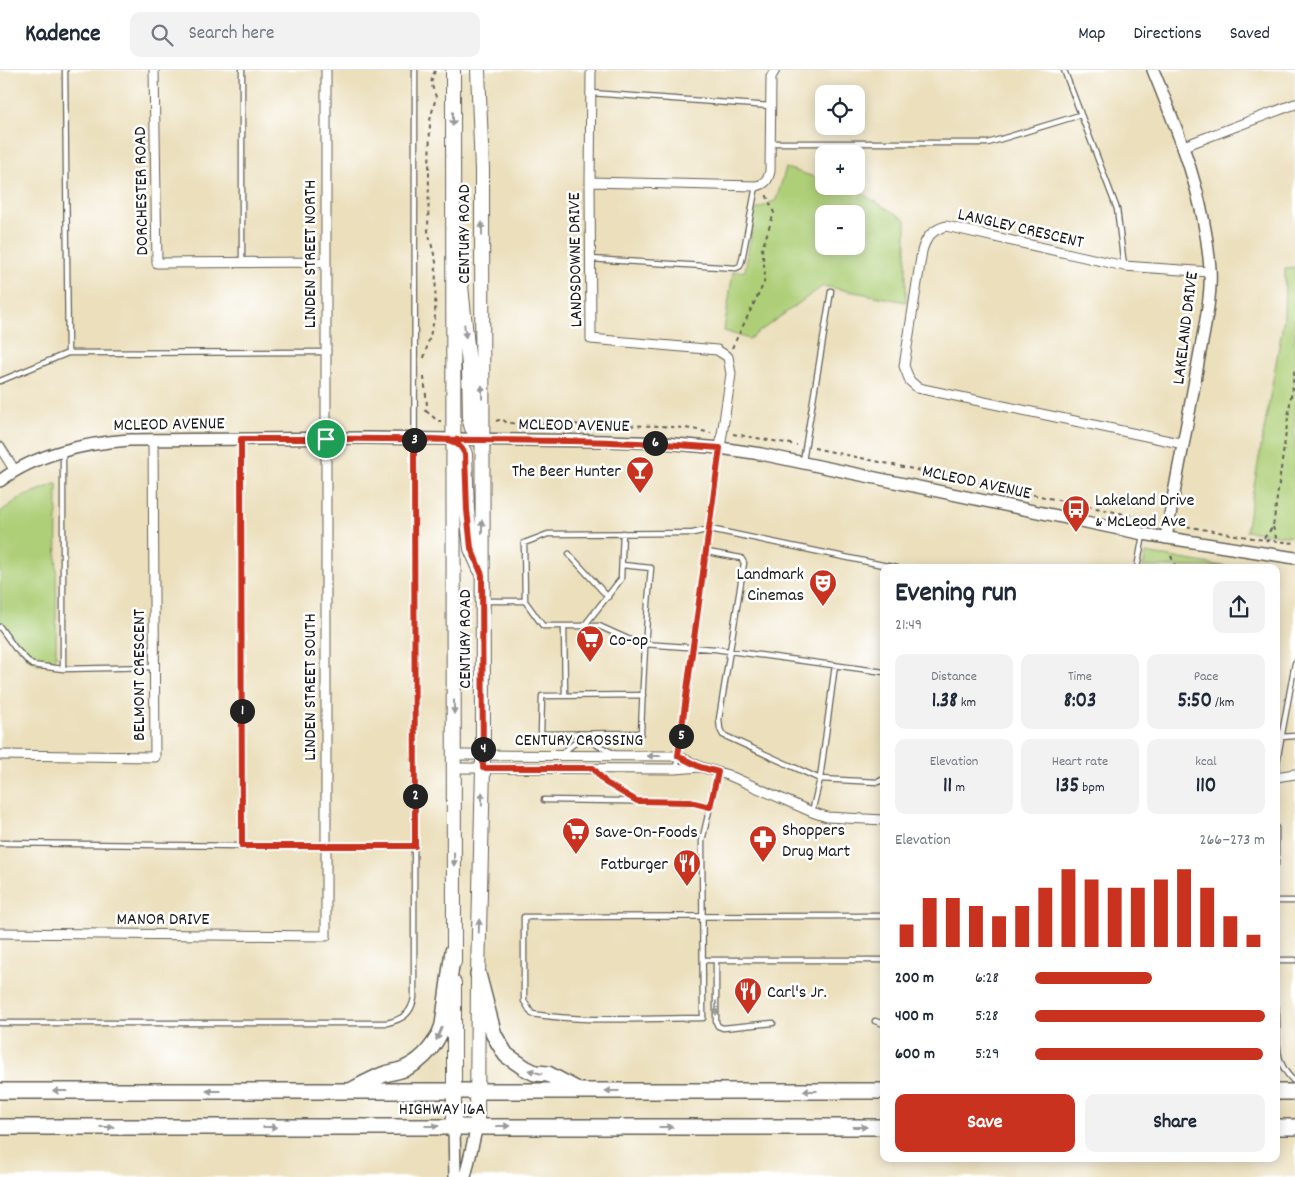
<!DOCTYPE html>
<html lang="en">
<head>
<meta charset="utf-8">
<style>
	:root { --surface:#fff; --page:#f2f2f3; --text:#1f2937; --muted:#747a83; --line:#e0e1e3; --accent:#c8321e }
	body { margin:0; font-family:Dekko,sans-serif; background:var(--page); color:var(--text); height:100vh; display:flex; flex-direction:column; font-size:19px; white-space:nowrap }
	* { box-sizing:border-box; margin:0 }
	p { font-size:16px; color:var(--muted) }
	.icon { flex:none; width:28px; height:28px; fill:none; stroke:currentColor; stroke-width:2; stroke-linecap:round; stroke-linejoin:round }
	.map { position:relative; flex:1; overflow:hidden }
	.panel { position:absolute; left:880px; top:494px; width:400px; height:598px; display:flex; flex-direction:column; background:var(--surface); border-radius:10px; box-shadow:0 2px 12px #0003 }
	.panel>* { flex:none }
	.tools { position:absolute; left:815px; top:15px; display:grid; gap:10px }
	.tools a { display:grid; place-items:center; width:50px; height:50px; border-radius:10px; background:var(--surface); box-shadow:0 2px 12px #0003; font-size:25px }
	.pin { position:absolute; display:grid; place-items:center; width:42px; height:42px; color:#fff; margin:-21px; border:2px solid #fff; border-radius:50%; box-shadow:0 1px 5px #0007 }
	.km { position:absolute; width:25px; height:25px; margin:-12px; border-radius:50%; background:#222; color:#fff; font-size:14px; line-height:25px; text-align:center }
	.round { display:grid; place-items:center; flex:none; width:52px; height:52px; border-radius:10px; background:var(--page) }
	.head { display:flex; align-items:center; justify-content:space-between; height:85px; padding:0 15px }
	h1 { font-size:28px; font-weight:700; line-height:38px }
	.figures { display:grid; grid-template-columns:repeat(3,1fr); gap:8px; height:85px; padding:5px 15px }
	.figures div { display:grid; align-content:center; border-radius:10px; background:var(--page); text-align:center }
	.figures b { font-size:21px; font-weight:700 }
	.figures small { font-size:14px; font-weight:400 }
	.figures p { font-size:14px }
	.chart { height:140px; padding:10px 15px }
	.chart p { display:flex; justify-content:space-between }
	.chart svg { width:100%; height:90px; margin-top:5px; stroke:var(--accent); stroke-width:6 }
	.cta { display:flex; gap:10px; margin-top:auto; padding:10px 15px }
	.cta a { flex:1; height:58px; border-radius:10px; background:var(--accent); color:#fff; font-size:20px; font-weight:700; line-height:58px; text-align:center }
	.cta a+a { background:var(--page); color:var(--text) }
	ul { padding:0 15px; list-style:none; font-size:16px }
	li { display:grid; grid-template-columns:80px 60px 1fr; align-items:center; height:38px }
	li i { height:12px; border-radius:6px; background:var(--accent) }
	header { display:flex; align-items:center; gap:30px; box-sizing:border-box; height:70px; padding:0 25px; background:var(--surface); border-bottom:1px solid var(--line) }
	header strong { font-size:24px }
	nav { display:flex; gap:28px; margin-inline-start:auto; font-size:18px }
	.search { width:350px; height:45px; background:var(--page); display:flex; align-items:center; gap:12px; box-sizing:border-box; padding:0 18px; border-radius:10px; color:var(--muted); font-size:19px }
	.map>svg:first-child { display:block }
	.green { fill:#aecf78; stroke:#65764a; fill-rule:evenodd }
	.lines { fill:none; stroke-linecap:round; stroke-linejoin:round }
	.service-casing { stroke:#646054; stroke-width:7 }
	.minor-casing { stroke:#646054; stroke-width:11 }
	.tertiary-casing { stroke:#646054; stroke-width:14 }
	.secondary-casing { stroke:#646054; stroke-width:16 }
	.primary-casing { stroke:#646054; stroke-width:18 }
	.path { stroke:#646054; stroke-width:2; stroke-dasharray:4 4; stroke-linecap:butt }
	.service { stroke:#fff; stroke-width:4.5 }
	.minor { stroke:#fff; stroke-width:9 }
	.tertiary { stroke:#fff; stroke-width:11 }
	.secondary { stroke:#fff; stroke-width:14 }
	.primary { stroke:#fff; stroke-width:15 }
	.oneway { fill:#999 }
	.route-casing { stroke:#fff; stroke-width:10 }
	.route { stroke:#c8321e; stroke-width:6 }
	.labels { text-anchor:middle; stroke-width:5; stroke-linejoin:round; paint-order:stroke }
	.street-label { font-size:18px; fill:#1c1c1c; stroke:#fff }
	.poi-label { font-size:18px; fill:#1c1c1c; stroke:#fff; text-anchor:start }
</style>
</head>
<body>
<header>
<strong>Kadence</strong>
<div class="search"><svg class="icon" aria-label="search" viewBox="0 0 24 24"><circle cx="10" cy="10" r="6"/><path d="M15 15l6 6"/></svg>Search here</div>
<nav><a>Map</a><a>Directions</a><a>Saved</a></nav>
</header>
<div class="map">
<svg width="1295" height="1107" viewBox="0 0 1295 1107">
	<rect width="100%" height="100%" fill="#fff"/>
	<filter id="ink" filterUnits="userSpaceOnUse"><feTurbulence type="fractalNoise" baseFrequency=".02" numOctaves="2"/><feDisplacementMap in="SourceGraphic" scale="10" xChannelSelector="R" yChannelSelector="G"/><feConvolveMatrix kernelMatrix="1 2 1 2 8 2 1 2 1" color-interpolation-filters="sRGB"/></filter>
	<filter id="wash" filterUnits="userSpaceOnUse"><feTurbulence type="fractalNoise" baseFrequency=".0096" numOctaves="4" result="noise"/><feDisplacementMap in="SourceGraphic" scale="20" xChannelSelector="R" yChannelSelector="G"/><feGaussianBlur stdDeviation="1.12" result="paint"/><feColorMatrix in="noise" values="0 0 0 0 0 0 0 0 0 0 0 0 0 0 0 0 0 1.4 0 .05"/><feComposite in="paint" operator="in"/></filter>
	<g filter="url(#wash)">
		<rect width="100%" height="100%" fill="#ebdfbc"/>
		<path class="green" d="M 786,98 L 824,110 L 824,116 L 844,116 L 856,120 L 906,150 L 906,232 L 823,216 L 749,269 L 724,261 L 733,202 L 745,201 L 755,140 L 776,130 ZM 824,144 L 856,144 L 856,176 L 824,176 Z
			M 1295,197 L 1295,467 L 1246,461 L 1284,248 L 1285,198 Z
			M 57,413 L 56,587 L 48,593 L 38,594 L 28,588 L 0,549 L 0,442 L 20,428 Z
			M 1146,483 L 1229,497 L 1143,497 Z"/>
	</g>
	<g filter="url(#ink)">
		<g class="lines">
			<g class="service-casing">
				<path id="service" d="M 65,0 L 68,283
					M 242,0 L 242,193
					M 1064,0 L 1117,139 L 1124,196
					M 591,23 L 771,36
					M 770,73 L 988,73 L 1080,45
					M 590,189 L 736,198 L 740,196 L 742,190 L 756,116
					M 0,311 L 68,283 L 326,282
					M 241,370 L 242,776
					M 803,391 L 831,221
					M 707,482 L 741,488 L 744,493 L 719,649 L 720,659 L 723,665 L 820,709 L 835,595
					M 569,484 L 608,527
					M 622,495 L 651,498 C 646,553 643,608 641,663 L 541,664 L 542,626 L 643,625
					M 1137,498 L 1143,465
					M 484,531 L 525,531 L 524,473 L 548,464 L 693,463 L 710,459 L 897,498
					M 525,531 L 543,556 L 584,556 L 621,509 L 623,463
					M 584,556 L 599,556 L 628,569 L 644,574 L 715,579 L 884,602
					M 0,557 L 15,578 L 32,595 L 63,599 L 154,597
					M 564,557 L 565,625
					M 63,599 L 63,382
					M 1281,667 L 1295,666
					M 560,685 L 586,664 L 595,674 L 615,684
					M 594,699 L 606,713 L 635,730
					M 676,699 L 720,378
					M 1276,701 L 1279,680 L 1295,593
					M 718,702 L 702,771 L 703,948 C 646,948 588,953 532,944 L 524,931 L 524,847 L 884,846
					M 544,730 L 690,732 L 710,737
					M 812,742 L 820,709 L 878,712 L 884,709
					M 1276,758 L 1276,794
					M 0,773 L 242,776 L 415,776
					M 1276,831 L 1295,831
					M 703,890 L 884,890
					M 716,890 L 716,952 L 718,956 L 723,958 L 773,953
					M 1276,890 L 1295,890
					M 1276,936 C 1280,966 1270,990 1295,1012
					M 875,951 L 884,954
					M 0,953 L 387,953 C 403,949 411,944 414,928 L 415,0"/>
			</g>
			<g class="minor-casing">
				<path id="minor" d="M 154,0 L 157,193 L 325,192
					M 591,3 L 590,112 L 591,269 L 717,280 L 728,287 L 731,304 L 720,378
					M 1184,76 L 1295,34
					M 590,112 L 756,116 C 766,114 768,110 770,101 L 771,7 L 775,0
					M 1184,374 L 918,318 L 910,311 L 904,296 L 922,181 C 926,167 932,160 946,156 L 1124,196 L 1210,202
					M 0,377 L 15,401
					M 0,685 L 155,687 L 153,369
					M 454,685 L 678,686 L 701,697 L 728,705 L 812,742 L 827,747 L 884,750
					M 454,698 L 676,699 L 700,697
					M 1276,707 L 1295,704
					M 0,863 L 326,866 L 326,0"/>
			</g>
			<g class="tertiary-casing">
				<path id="tertiary" d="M 1153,0 C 1180,66 1205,127 1210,199 C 1212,227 1203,265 1198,293 C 1188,351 1176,409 1166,468
					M 0,411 C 35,384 86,373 129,370 L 366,368 L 607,371 L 664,373 L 720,378 L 761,384 L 1143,464 L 1295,488
					M 454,1056 L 455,1107
					M 465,1107 L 477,1056"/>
			</g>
			<g class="secondary-casing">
				<path id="secondary" d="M 453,0 L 454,892
					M 461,216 L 469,295 L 470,351 L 472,358 L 482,370
					M 453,370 L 462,378 L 465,384 L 467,440 L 471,479 L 480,499
					M 454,913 L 454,1056
					M 477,1056 L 478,904 L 483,698 L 482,100 L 478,0"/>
			</g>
			<g class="primary-casing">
				<path id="primary" d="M 478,904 L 494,965 L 506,985 L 525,998 L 535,1003 L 548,1004 L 576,1019
					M 352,1020 C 361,1015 371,1010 380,1006 C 388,1002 398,1002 406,998 C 424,990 437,973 443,955 L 453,881
					M 0,1021 L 884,1021
					M 1276,1022 L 1295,1022
					M 0,1057 L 884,1057
					M 1276,1057 L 1295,1057"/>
			</g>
			<path class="path" d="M 732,278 L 764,213 L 765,203 L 762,179 L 774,143 L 766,124
				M 424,288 L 435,247 L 436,192 L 428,161 L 430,50 L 436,27 L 431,13 L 435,0
				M 424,307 L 427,335 L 425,342
				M 426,341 L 438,351 L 441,351
				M 496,351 L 502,349 L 507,353 L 661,356 L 693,359 L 711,363
				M 733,364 L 797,375
				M 814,378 L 1157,451
				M 1179,455 L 1264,470 L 1295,473
				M 1273,457 L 1277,471
				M 1264,468 L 1273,457 L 1295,297
				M 1171,486 L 1176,498"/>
			<use href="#service" class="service"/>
			<use href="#minor" class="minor"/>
			<use href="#tertiary" class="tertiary"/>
			<use href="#secondary" class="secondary"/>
			<use href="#primary" class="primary"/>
		</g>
		<defs><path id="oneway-solid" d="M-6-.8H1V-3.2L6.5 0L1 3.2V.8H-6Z" transform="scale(1.25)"/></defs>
		<g class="oneway">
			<use href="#oneway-solid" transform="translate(453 49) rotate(90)"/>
			<use href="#oneway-solid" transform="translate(482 159) rotate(-90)"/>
			<use href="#oneway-solid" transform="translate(465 261) rotate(84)"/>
			<use href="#oneway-solid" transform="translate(482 322) rotate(-90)"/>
			<use href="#oneway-solid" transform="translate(482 457) rotate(-90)"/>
			<use href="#oneway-solid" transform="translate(454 637) rotate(90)"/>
			<use href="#oneway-solid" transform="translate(654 686) rotate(-180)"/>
			<use href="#oneway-solid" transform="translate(482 729) rotate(-89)"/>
			<use href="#oneway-solid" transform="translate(454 789) rotate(90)"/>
			<use href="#oneway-solid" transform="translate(479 856) rotate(-88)"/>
			<use href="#oneway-solid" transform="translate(716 938) rotate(90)"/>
			<use href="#oneway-solid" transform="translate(439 964) rotate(113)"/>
			<use href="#oneway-solid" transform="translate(535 1002) rotate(-165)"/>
			<use href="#oneway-solid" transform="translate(60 1021) rotate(-180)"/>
			<use href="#oneway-solid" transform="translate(213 1021) rotate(-180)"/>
			<use href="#oneway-solid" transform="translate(612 1021) rotate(-180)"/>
			<use href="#oneway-solid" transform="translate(810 1021) rotate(-180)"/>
			<use href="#oneway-solid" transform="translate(432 1056)"/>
			<use href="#oneway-solid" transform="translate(503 1056)"/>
			<use href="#oneway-solid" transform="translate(107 1057)"/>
			<use href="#oneway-solid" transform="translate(270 1057)"/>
			<use href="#oneway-solid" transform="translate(666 1057)"/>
			<use href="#oneway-solid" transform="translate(860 1057)"/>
		</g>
	</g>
	<g class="lines" filter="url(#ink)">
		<g class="route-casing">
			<path id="route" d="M 326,369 L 241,369 L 242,776 L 415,776 L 414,369 C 434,370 456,364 465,384 L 467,440 L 471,478 L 482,505 L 483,698 L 593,698 L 606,713 L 637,731 L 690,732 L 710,737 L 718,702 L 700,697 L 678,686 L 720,378 C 640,371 561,371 481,370 C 429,370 377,368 326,369"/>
		</g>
		<use href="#route" class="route"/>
	</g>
	<defs>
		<g id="bar-pin" transform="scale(1.4375)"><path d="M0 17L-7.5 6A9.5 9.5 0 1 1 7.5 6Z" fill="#c8321e" stroke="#fff"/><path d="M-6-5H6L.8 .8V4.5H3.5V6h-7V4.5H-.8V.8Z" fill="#fff"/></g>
		<g id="bus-pin" transform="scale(1.4375)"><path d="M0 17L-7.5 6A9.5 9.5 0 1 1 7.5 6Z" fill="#c8321e" stroke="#fff"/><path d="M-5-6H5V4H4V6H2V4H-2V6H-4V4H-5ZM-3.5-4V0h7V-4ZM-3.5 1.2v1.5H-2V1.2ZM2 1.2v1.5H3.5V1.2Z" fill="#fff"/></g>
		<g id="theatre-pin" transform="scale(1.4375)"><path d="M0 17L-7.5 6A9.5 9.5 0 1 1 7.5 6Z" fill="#c8321e" stroke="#fff"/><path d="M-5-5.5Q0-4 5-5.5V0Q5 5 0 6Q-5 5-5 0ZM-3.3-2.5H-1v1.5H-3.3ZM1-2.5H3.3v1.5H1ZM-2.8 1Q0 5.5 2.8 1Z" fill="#fff"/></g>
		<g id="supermarket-pin" transform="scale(1.4375)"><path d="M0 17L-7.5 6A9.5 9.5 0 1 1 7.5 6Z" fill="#c8321e" stroke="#fff"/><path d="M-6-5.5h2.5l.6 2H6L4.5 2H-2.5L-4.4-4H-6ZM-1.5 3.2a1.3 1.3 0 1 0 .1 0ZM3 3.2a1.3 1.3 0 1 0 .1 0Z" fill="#fff"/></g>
		<g id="pharmacy-pin" transform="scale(1.4375)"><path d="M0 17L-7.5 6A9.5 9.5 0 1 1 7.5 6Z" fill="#c8321e" stroke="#fff"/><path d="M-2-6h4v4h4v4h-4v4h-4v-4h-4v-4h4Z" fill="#fff"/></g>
		<g id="restaurant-pin" transform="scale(1.4375)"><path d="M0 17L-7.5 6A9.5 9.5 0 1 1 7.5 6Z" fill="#c8321e" stroke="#fff"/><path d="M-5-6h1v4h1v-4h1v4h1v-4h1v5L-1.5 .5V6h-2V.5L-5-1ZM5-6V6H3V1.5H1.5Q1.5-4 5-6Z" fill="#fff"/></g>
	</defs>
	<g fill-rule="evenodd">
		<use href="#bar-pin" x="640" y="400"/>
		<use href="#bus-pin" x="1076" y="439"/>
		<use href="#theatre-pin" x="823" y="513"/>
		<use href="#supermarket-pin" x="590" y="569"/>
		<use href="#supermarket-pin" x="576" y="761"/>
		<use href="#pharmacy-pin" x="763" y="769"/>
		<use href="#restaurant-pin" x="687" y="793"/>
		<use href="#restaurant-pin" x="748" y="921"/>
	</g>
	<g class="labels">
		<g class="street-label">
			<text transform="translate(140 121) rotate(-91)" y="6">DORCHESTER ROAD</text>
			<text transform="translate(1021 157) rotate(13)" y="6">LANGLEY CRESCENT</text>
			<text transform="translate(463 164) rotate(-90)" y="6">CENTURY ROAD</text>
			<text transform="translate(309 184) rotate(-90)" y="6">LINDEN STREET NORTH</text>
			<text transform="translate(574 190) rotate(-91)" y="6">LANDSDOWNE DRIVE</text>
			<text transform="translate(1184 258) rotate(-83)" y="6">LAKELAND DRIVE</text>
			<text transform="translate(169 353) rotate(-1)" y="6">MCLEOD AVENUE</text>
			<text transform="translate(574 354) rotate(1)" y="6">MCLEOD AVENUE</text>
			<text transform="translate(977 411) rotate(12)" y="6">MCLEOD AVENUE</text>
			<text transform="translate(464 569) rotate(-90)" y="6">CENTURY ROAD</text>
			<text transform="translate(138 605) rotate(-90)" y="6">BELMONT CRESCENT</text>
			<text transform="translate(309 617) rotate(-90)" y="6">LINDEN STREET SOUTH</text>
			<text x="579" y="675">CENTURY CROSSING</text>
			<text x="163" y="854">MANOR DRIVE</text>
			<text x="442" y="1044">HIGHWAY 16A</text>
		</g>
		<g class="poi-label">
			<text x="621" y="406" text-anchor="end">The Beer Hunter</text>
			<text x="1095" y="435">Lakeland Drive<tspan x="1095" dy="21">&amp; McLeod Ave</tspan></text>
			<text x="804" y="509" text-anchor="end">Landmark<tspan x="804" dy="21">Cinemas</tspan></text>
			<text x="609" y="575">Co-op</text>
			<text x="782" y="765">Shoppers<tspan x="782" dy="21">Drug Mart</tspan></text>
			<text x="595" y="767">Save-On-Foods</text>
			<text x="668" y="799" text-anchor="end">Fatburger</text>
			<text x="767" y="927">Carl's Jr.</text>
		</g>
	</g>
</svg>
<div class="tools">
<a><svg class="icon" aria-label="locate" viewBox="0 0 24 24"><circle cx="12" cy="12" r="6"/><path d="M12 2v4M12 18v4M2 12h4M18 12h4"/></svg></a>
<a>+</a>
<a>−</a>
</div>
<div class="pin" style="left:326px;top:369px;background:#1e9e55"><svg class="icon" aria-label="arrive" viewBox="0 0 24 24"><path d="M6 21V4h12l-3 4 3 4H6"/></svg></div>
<b class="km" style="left:242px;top:641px">1</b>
<b class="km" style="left:415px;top:726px">2</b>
<b class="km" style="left:414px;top:370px">3</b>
<b class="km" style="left:483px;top:679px">4</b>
<b class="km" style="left:681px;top:666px">5</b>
<b class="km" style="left:655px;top:373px">6</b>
<section class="panel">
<div class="head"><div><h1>Evening run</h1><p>21:49</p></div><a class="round"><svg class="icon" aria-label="share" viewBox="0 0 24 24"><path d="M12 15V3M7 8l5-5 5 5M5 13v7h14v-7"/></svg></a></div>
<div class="figures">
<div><p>Distance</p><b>1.38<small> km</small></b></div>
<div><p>Time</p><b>8:03</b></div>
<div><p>Pace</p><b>5:50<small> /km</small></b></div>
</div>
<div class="figures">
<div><p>Elevation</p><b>11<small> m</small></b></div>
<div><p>Heart rate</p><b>135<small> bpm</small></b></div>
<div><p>kcal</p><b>110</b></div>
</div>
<div class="chart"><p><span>Elevation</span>266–273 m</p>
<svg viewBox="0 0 160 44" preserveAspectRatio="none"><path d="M5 44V33M15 44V20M25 44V20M35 44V24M45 44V29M55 44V24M65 44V15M75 44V6M85 44V11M95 44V15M105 44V15M115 44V11M125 44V6M135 44V15M145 44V29M155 44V38"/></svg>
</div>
<ul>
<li><b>200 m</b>6:28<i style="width:51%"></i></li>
<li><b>400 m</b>5:28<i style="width:100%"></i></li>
<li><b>600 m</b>5:29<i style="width:99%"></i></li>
</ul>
<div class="cta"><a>Save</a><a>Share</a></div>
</section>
</div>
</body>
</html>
